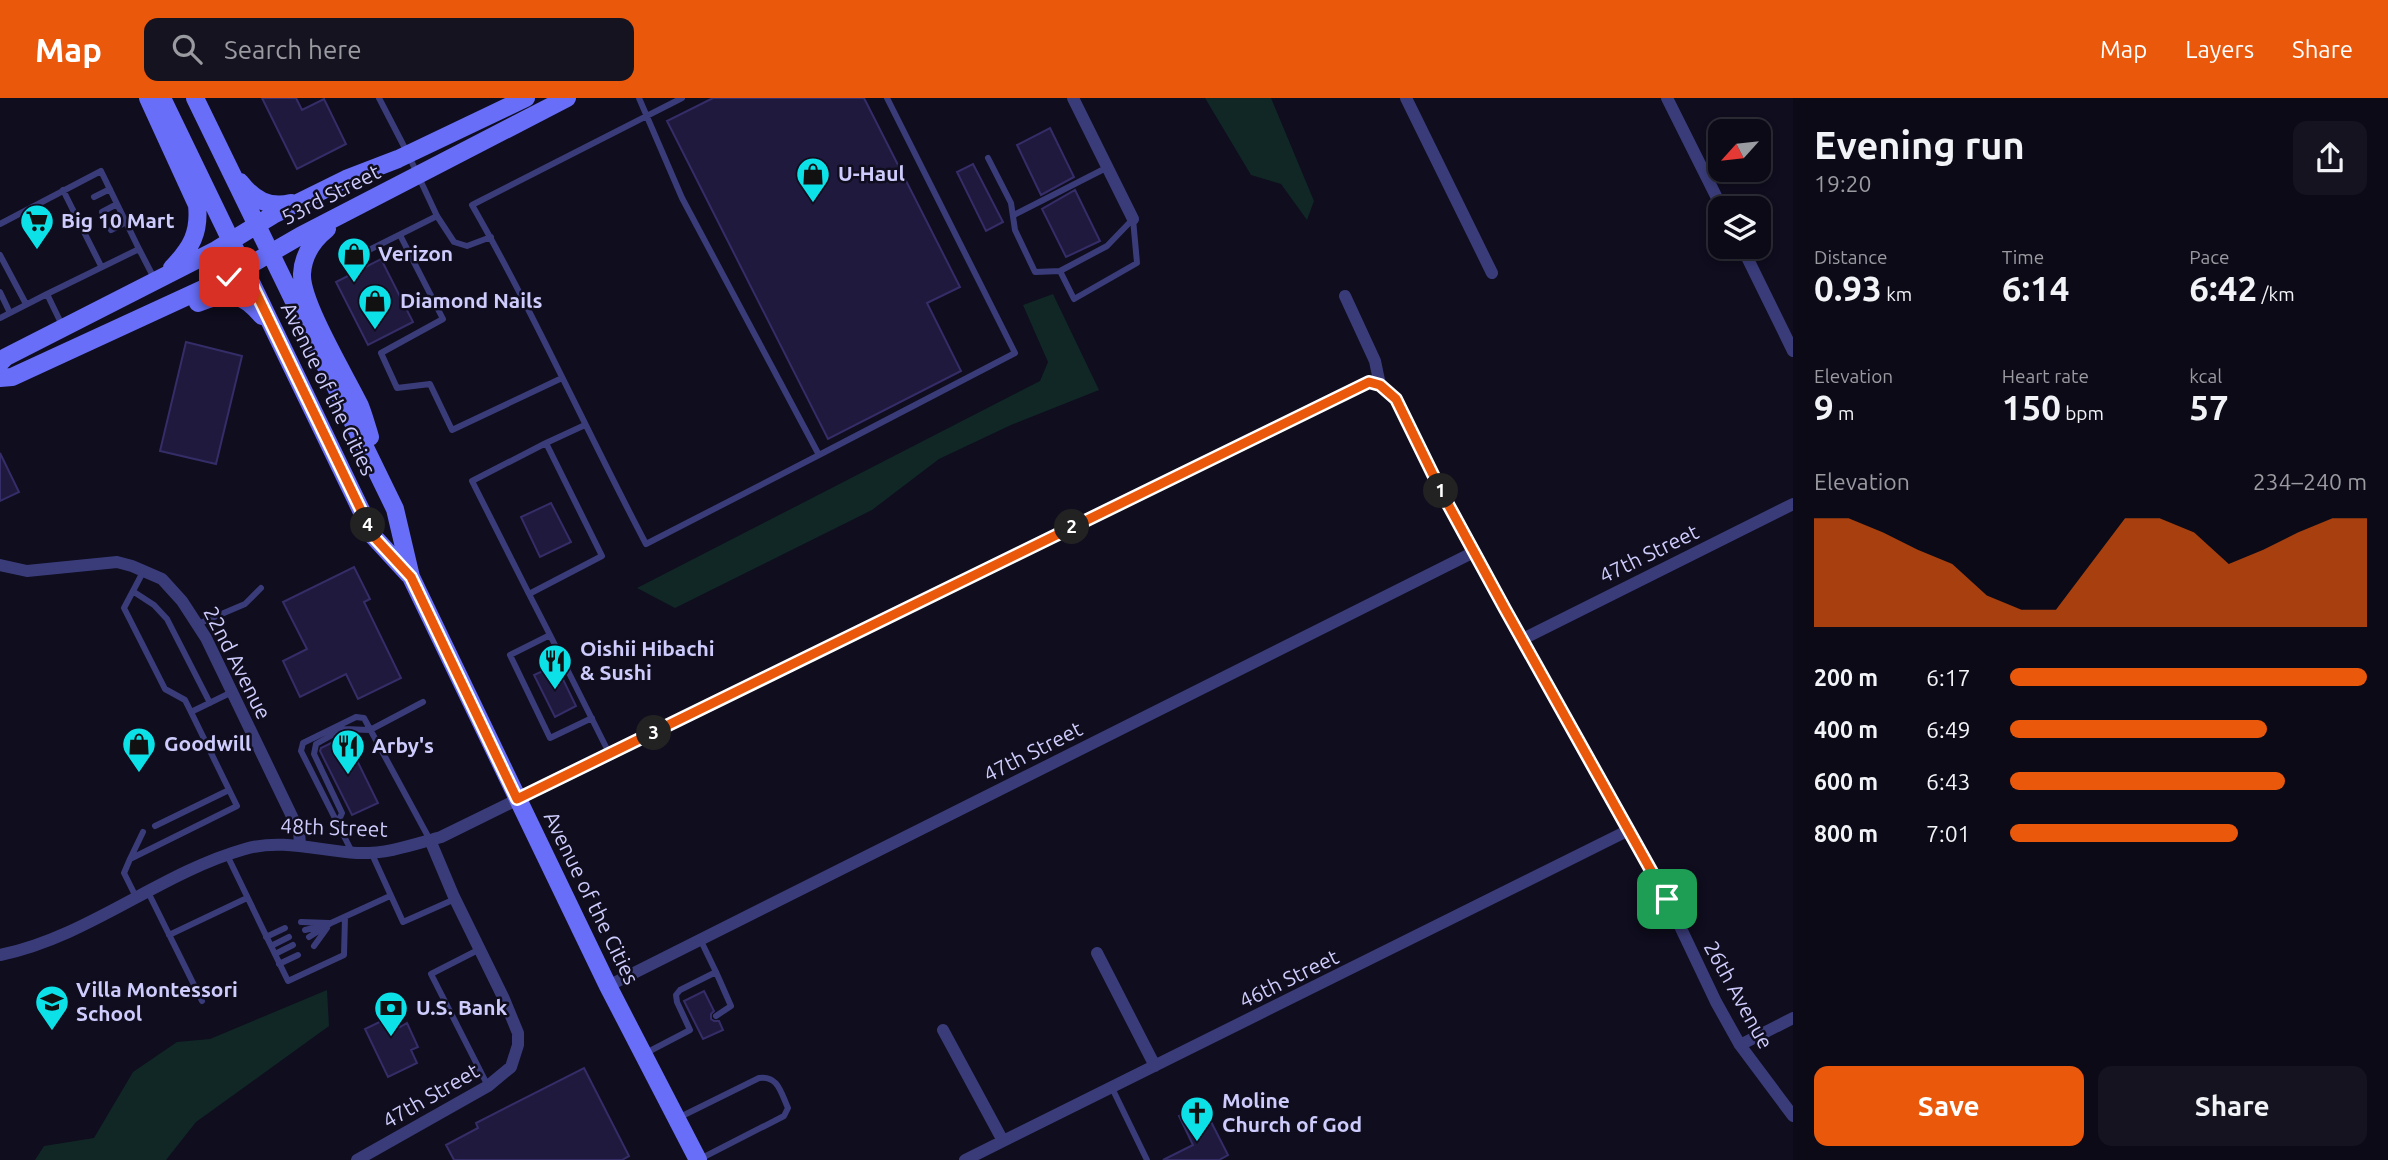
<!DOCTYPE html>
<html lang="en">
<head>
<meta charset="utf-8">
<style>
	:root { --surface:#0b0a16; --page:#14131f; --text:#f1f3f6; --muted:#9a9aa1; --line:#2b2b35; --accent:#ea580c }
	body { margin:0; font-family:Ubuntu,sans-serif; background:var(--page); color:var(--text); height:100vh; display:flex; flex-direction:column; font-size:26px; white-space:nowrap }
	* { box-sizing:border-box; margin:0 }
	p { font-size:23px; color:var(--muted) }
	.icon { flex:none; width:38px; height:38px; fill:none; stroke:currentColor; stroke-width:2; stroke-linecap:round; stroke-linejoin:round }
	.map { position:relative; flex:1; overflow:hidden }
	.sheet { display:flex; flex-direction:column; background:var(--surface); width:595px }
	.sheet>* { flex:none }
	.needle { width:46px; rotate:243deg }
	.fabs { position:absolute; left:1708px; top:21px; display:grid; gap:14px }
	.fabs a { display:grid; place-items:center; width:63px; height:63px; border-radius:14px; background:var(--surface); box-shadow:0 4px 10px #0003,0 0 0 2px var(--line); font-size:35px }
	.pin { position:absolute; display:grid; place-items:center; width:60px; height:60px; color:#fff; margin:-30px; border-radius:14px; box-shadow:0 4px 10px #0006 }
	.km { position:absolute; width:35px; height:35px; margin:-18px; border-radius:50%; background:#222; color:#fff; font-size:19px; line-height:35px; text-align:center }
	.round { display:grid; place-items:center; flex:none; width:74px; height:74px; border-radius:14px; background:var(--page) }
	.head { display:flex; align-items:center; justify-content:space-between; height:119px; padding:0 21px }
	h1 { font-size:38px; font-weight:700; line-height:52px }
	.stats { display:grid; grid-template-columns:repeat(3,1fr); gap:10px; height:119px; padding:7px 21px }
	.stats div { display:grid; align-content:center }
	.stats b { font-size:35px; font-weight:700 }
	.stats small { font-size:19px; font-weight:400 }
	.stats p { font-size:19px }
	.chart { height:196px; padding:14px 21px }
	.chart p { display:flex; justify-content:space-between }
	.chart svg { width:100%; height:126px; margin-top:7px; fill:var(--accent); opacity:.7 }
	.primary-button { display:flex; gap:14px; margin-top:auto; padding:14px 21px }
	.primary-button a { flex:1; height:80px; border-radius:14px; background:var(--accent); color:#fff; font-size:28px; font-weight:700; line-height:80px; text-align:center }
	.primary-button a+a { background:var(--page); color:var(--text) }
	ul { padding:0 21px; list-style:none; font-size:23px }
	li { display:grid; grid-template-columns:112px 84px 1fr; align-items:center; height:52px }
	li i { height:18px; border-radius:9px; background:var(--accent) }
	header { display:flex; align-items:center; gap:42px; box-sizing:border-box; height:98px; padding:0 35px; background:var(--accent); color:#fff }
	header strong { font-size:33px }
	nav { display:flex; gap:38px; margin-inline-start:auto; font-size:24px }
	.search { width:490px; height:63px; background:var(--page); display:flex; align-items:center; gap:18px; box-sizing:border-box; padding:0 24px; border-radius:14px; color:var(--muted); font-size:26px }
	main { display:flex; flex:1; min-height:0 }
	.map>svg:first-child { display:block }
	.green { fill:#102725 }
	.building { fill:#1f1a3d; stroke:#352d68; stroke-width:2 }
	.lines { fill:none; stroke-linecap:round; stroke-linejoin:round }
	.lane { stroke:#3a3c7a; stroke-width:6 }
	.street { stroke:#3a3c7a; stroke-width:12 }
	.secondary { stroke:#686ef7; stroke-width:18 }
	.route-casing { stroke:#fff; stroke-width:14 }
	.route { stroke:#ea580c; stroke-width:9 }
	.labels { text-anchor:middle; stroke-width:5; stroke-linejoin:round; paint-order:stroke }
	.poi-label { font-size:21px; font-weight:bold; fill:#ceccfc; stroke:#0f0d1e; text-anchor:start }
	.street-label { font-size:21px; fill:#ceccfc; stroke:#0f0d1e }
</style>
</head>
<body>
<header>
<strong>Map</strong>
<div class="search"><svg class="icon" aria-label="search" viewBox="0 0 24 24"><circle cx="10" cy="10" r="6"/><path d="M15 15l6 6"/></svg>Search here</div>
<nav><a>Map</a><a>Layers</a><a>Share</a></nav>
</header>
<main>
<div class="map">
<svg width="1793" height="1062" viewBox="0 0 1793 1062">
	<rect width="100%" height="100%" fill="#0f0d1e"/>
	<path class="green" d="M 1205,0 L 1271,0 L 1314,103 L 1307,122 L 1281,86 L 1251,77 Z
		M 1053,196 L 1099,292 L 1011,327 L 939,361 L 872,412 L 675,510 L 637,490 L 1040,283 L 1048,264 L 1023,207 Z
		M 327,892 L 329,928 L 196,1024 L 166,1062 L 35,1062 L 44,1048 L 94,1040 L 133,974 L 177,944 L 210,941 Z"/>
	<path class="building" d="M 262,0 L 296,0 L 302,12 L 324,1 L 346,46 L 297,71 Z
		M 713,0 L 864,0 L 960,189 L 927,205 L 961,273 L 828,341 L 667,23 Z
		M 1050,30 L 1074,79 L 1041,97 L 1017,47 Z
		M 973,66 L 1003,124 L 986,133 L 957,74 Z
		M 1075,92 L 1100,143 L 1066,159 L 1042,111 Z
		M 381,161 L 413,224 L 368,247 L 336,184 Z
		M 186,244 L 242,258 L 216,366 L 160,353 Z
		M 0,355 L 19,394 L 0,403 Z
		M 551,405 L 571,444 L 540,459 L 521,419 Z
		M 354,469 L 370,501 L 364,504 L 401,580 L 358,601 L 346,576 L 300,599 L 283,563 L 307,551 L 283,504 Z
		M 556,567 L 576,608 L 555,619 L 534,577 Z
		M 345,638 L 378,705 L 352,717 L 320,653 L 321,650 Z
		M 704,893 L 714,913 L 711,916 L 711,921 L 714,923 L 719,923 L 723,932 L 703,941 L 684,903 Z
		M 394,917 L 400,929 L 407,925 L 418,949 L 411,952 L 417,965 L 388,979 L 365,931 Z
		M 584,970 L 629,1058 L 622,1062 L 454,1062 L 446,1047 L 478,1030 L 476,1025 Z
		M 1202,1006 L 1228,1057 L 1219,1062 L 1163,1062 L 1193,1047 L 1179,1018 Z"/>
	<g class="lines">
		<path class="lane" d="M 379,0 L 408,56 L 437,118 L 454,144 L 467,148 L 491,139
			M 639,0 L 682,100 L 819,357 L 646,446 C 587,334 535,217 472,107 L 682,0
			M 988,60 L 1011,105 L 1015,132 L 1035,174 L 1060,173 L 1074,201 L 1137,165 L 1133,121
			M 63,92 L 101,168
			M 94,99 L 110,91
			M 102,114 L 117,106
			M 1014,117 L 1108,69
			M 0,126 L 101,73 L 139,151
			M 111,132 L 126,124
			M 400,137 L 443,221 L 381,255 L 397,290 L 430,286 L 452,332 L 562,280
			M 361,156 L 437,118
			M 0,157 L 26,206
			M 1060,173 L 1107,148 L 1133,121
			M 0,194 L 10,215
			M 0,220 L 47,196
			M 62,227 L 47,196 L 139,151 L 155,182
			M 819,357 L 1015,255 L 887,0
			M 143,474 L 124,510 L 165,591 L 185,602 L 191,614
			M 134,494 L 154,507 L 167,521 L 210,605
			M 529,496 L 472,383 L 546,345
			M 198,526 L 245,506 L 261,490
			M 550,537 L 529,496 L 602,458 L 546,345 L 585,327
			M 592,620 L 550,640 L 510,557 L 550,537 L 610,657
			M 338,724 L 342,715 L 314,656 L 316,646 L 343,631 L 370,632 L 423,604
			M 155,728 L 229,692
			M 352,754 L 301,653 L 303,645 L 356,619 L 364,620 L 430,742
			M 371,754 L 403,824 L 455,801
			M 227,757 L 288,883 L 344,857 L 345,819
			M 130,761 L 143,734
			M 148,794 L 202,903
			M 136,799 L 124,775 L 130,761 L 237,708 L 191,614 L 232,594
			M 301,824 L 329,825
			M 305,832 L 322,828
			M 169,837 L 247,800
			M 266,839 L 285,830
			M 309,839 L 331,825 L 390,798
			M 271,848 L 289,839
			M 314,848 L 327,830
			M 480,851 L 431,876 L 488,988
			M 275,856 L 293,847
			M 279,866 L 298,857
			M 716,874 L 731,908 L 716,918
			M 644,956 L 690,932 L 677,904 L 676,897 L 680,892 L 716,874 L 701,843
			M 1112,990 L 1147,1062
			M 678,1020 L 759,980 C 778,977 781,995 788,1010 L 784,1018 L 700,1061"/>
		<path class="street" d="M 1073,0 L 1133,121
			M 1406,0 L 1492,175
			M 1667,0 L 1722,110
			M 1742,149 L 1793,253
			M 1345,198 L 1375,263 L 1380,287
			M 0,467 L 27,473 L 117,464 L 132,468 L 162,481 L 182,503 L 206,540 L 299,733 L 300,747
			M 1523,541 L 1793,406
			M 1097,855 L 1155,968
			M 0,857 C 88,839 160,775 245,751 C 283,740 319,753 357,755 C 387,756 412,747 441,739 L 1369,284 L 1380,287 L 1396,301 L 1443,397 L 1505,511 L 1667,801 L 1716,904 L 1740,947 L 1793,1018
			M 608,888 L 1474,454
			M 943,932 L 1003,1043
			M 1740,947 L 1793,920
			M 357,1062 L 488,988 L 511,969 L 518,947 L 518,935 L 504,901 L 454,799 L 430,742
			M 965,1062 L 1629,732"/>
		<path class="secondary" d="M 148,0 L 197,107 C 200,135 191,150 172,170
			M 162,0 L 374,439 L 409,477
			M 195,0 L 395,411 L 411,479 L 608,888 L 698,1062
			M 240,84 C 254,102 269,110 291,105
			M 327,131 C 312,143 303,157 302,176 C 301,205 346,279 360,308 C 364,318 367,329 370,339
			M 198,205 C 227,193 241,193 262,218
			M 0,265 L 6,259 L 216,152 L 273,117 L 346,81 L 398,61 L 526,0
			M 0,280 L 12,279 L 229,179 L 300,138 L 567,0"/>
	</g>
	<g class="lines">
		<g class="route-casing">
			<path id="route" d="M 229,179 L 244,170 L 374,439 L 411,479 L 517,701 L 1369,284 L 1380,287 L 1396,301 L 1443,397 L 1505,511 L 1667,801"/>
		</g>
		<use href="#route" class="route"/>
	</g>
	<defs>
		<g id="shop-pin" transform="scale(1.75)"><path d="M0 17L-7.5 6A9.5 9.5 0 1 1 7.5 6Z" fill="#0ce1e8" stroke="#0f0d1e"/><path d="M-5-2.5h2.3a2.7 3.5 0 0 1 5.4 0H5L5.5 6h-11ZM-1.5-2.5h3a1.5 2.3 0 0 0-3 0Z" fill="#111"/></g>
		<g id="supermarket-pin" transform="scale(1.75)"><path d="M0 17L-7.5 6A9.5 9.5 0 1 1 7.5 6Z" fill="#0ce1e8" stroke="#0f0d1e"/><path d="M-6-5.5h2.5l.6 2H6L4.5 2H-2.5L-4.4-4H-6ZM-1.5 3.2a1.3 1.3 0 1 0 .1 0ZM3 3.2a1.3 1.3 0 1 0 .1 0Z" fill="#111"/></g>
		<g id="restaurant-pin" transform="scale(1.75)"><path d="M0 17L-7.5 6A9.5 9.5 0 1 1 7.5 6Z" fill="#0ce1e8" stroke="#0f0d1e"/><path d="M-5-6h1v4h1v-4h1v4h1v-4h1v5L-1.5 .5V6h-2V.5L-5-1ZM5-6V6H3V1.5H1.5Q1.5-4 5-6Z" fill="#111"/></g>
		<g id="school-pin" transform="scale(1.75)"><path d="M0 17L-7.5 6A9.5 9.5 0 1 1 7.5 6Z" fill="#0ce1e8" stroke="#0f0d1e"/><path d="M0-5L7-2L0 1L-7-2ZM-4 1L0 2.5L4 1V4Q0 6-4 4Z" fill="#111"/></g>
		<g id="bank-pin" transform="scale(1.75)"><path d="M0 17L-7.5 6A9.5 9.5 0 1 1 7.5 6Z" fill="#0ce1e8" stroke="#0f0d1e"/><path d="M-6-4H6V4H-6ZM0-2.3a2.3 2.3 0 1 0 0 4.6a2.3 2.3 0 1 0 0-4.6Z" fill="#111"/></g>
		<g id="church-pin" transform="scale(1.75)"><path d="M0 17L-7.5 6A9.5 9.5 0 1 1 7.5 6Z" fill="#0ce1e8" stroke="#0f0d1e"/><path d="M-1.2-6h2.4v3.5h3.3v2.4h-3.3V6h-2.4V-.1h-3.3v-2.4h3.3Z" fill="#111"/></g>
	</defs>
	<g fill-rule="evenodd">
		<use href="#shop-pin" x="813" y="76"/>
		<use href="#supermarket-pin" x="37" y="123"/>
		<use href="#shop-pin" x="354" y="156"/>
		<use href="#shop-pin" x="375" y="203"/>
		<use href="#restaurant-pin" x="555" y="563"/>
		<use href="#shop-pin" x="139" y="646"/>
		<use href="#restaurant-pin" x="348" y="648"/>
		<use href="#school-pin" x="52" y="904"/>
		<use href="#bank-pin" x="391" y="910"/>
		<use href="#church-pin" x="1197" y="1015"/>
	</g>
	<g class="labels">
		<g class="poi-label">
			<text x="838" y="83">U-Haul</text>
			<text x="61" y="130">Big 10 Mart</text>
			<text x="378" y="163">Verizon</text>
			<text x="400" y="210">Diamond Nails</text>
			<text x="580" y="558">Oishii Hibachi<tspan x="580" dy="24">&amp; Sushi</tspan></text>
			<text x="164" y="653">Goodwill</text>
			<text x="372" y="655">Arby's</text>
			<text x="76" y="899">Villa Montessori<tspan x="76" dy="24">School</tspan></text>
			<text x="416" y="917">U.S. Bank</text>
			<text x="1222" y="1010">Moline<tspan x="1222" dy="24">Church of God</tspan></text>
		</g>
		<g class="street-label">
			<text transform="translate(331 97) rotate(-27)" y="7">53rd Street</text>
			<text transform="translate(328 291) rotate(64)" y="7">Avenue of the Cities</text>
			<text transform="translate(1649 456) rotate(-26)" y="7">47th Street</text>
			<text transform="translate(237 565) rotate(63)" y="7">22nd Avenue</text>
			<text transform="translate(1033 654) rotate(-27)" y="7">47th Street</text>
			<text transform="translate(334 730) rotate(2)" y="7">48th Street</text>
			<text transform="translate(591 800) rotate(64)" y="7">Avenue of the Cities</text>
			<text transform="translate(1289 881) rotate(-26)" y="7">46th Street</text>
			<text transform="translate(1738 897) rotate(61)" y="7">26th Avenue</text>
			<text transform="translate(431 998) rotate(-30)" y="7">47th Street</text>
		</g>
	</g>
</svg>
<div class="fabs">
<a><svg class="needle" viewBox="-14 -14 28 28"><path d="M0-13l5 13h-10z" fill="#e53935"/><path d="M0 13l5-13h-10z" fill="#9a9aa1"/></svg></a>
<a><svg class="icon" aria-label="layers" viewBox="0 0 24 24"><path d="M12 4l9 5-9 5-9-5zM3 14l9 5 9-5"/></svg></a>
</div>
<div class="pin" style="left:1667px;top:801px;background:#1e9e55"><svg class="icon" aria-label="arrive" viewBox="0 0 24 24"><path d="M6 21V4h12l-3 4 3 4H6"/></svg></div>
<div class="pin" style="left:229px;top:179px;background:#d93025"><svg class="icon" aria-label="check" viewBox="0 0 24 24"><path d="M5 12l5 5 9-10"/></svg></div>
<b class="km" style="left:1441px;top:393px">1</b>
<b class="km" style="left:1072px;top:429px">2</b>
<b class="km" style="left:654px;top:635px">3</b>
<b class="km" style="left:368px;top:427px">4</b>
</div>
<section class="sheet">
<div class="head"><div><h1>Evening run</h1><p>19:20</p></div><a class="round"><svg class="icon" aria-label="share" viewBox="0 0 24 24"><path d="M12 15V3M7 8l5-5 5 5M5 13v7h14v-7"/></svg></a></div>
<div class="stats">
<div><p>Distance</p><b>0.93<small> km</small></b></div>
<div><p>Time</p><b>6:14</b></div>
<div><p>Pace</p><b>6:42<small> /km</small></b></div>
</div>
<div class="stats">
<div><p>Elevation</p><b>9<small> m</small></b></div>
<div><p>Heart rate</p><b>150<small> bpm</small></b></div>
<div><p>kcal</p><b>57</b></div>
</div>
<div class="chart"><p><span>Elevation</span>234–240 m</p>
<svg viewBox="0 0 160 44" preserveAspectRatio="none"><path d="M0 44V6L10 6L20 11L30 17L40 22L50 33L60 38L70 38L80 22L90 6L100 6L110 11L120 22L130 17L140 11L150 6L160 6V44z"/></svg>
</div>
<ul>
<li><b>200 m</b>6:17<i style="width:100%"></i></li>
<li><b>400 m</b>6:49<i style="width:72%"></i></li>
<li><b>600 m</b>6:43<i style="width:77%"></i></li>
<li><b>800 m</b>7:01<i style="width:64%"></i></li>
</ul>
<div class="primary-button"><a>Save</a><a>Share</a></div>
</section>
</main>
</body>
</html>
